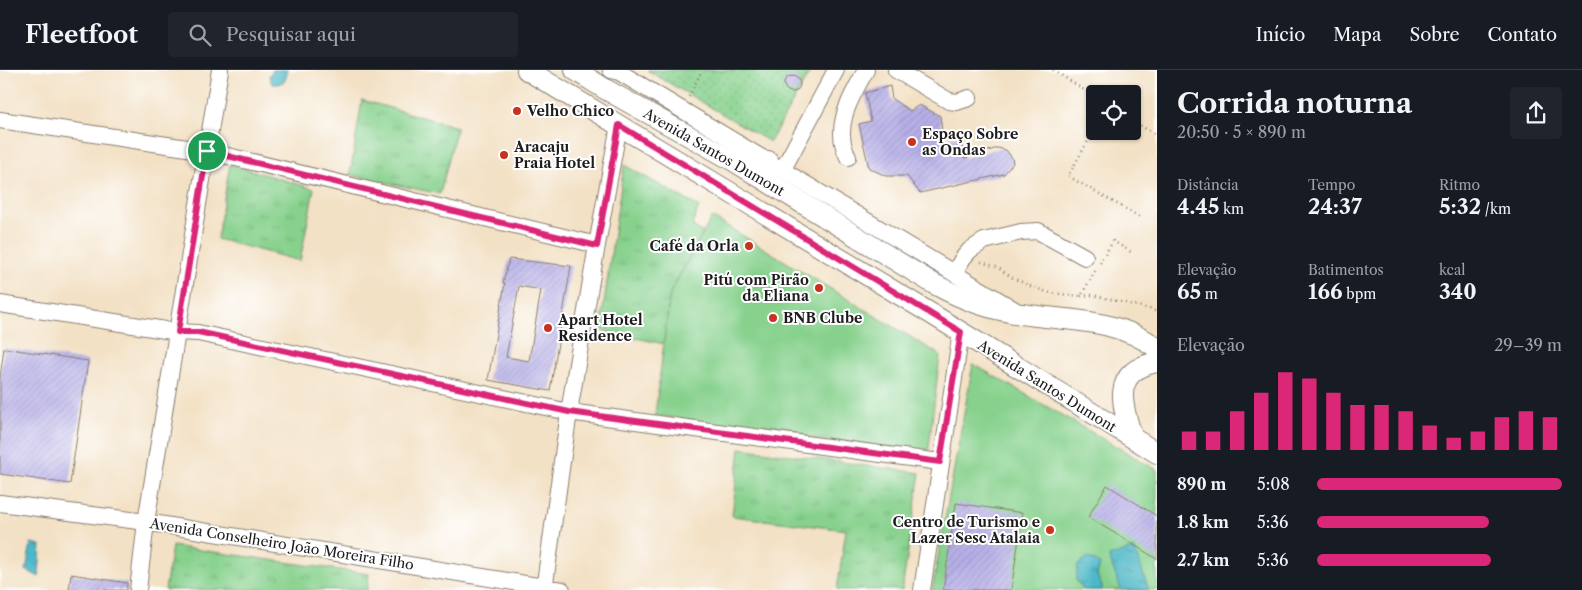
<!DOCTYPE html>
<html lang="pt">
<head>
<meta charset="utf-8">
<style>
	:root { --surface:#171b24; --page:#20242c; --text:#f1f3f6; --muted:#9ea1a6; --line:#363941; --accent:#db2777 }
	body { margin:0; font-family:"Libre Caslon Text",serif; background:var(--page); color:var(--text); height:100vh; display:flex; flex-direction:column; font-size:19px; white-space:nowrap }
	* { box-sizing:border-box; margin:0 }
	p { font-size:16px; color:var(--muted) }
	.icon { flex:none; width:28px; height:28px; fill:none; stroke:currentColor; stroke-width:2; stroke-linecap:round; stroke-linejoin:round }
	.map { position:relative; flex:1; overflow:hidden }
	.side { display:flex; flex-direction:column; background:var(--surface); width:425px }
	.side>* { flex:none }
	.fabs { position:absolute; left:1086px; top:15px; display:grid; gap:10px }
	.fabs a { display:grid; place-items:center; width:55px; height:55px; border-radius:5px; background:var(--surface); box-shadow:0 1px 4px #0004; font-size:25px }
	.pin { position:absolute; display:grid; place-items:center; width:42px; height:42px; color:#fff; margin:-21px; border:2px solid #fff; border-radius:50%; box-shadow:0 1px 5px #0007 }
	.round { display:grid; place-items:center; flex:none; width:52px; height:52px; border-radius:5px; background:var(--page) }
	.headline { display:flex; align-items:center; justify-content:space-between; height:85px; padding:0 20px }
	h1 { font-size:28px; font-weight:700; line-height:38px }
	.metrics { display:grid; grid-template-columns:repeat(3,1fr); gap:8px; height:85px; padding:5px 20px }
	.metrics div { display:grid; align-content:center }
	.metrics b { font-size:21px; font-weight:700 }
	.metrics small { font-size:14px; font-weight:400 }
	.metrics p { font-size:14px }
	.chart { height:140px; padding:10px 20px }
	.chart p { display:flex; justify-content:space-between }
	.chart svg { width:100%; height:90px; margin-top:5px; stroke:var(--accent); stroke-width:6 }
	ul { padding:0 20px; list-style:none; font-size:16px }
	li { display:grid; grid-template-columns:80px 60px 1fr; align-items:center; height:38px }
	li i { height:12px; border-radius:6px; background:var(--accent) }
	header { display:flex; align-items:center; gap:30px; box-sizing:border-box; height:70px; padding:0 25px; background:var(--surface); border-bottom:1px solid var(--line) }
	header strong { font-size:24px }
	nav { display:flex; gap:28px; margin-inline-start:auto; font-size:18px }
	.search { width:350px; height:45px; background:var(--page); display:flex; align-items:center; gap:12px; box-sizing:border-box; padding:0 18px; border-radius:5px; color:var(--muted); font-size:19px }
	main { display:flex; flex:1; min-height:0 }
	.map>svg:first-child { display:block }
	.grass { fill:url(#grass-tufts); stroke:#527654 }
	.park { fill:url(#park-dots); stroke:#527654 }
	.garden { fill:#87d18d; stroke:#527654 }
	.water { fill:url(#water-ripples); stroke:#346a72 }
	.building { fill:url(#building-hatch); fill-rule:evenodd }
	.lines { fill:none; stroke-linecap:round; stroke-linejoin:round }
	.minor-casing { stroke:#887e70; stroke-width:18 }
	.major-casing { stroke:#887e70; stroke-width:22 }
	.path { stroke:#887e70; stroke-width:2.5; stroke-dasharray:1 4; stroke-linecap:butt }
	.minor { stroke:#fff; stroke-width:16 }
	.major { stroke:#fff; stroke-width:20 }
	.route-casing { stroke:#fff; stroke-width:10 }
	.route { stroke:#db2777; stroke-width:6 }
	.poi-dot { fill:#c8321e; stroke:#fff; stroke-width:2 }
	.labels { text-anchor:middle; stroke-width:4; stroke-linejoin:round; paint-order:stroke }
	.poi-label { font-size:14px; font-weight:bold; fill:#1c1c1c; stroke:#fff; text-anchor:start }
	.street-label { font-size:14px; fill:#1c1c1c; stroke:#fff }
</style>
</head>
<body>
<header>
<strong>Fleetfoot</strong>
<div class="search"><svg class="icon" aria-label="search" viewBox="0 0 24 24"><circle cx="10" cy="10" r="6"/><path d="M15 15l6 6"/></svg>Pesquisar aqui</div>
<nav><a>Início</a><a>Mapa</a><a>Sobre</a><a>Contato</a></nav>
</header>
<main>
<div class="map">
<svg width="1157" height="520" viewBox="0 0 1157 520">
	<defs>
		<pattern id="grass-tufts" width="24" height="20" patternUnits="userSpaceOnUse" patternTransform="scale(1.25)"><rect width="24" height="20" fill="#87d18d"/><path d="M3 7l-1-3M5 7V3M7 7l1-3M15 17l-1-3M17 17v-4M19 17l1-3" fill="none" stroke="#74b379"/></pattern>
		<pattern id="park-dots" width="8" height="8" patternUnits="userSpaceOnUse" patternTransform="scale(1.25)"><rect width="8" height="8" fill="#87d18d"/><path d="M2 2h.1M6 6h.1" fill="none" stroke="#74b379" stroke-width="1.8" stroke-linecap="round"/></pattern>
		<pattern id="water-ripples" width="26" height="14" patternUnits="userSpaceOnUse" patternTransform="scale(1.25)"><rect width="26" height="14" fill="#4bb7c7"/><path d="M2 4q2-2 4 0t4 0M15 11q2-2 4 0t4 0" fill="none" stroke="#3e94a1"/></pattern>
		<pattern id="building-hatch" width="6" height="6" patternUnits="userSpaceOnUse" patternTransform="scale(1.25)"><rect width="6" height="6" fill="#b7b0e8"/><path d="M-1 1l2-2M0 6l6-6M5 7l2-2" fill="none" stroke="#9d97c6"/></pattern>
	</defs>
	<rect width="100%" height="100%" fill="#fff"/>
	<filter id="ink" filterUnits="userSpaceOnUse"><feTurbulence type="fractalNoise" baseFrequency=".02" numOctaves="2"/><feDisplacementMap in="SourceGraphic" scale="10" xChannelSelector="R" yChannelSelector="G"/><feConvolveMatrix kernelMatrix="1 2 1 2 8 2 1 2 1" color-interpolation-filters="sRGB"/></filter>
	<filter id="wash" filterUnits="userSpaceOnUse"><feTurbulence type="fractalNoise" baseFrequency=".0096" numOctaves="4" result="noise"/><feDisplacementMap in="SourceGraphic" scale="20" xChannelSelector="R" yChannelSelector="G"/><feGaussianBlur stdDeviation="1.12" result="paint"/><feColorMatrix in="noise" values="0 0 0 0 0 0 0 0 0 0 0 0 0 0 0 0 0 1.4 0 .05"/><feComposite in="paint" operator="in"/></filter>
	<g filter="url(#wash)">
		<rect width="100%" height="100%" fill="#f3e1c5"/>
		<path class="grass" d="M 362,30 L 457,57 L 440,124 L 350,105 Z
			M 230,94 L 314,119 L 300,191 L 217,169 Z
			M 624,95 L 699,137 L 692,155 L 703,163 L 670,223 L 664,274 L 600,260 Z
			M 740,378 L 920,403 L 902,520 L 837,520 L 846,460 L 732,446 Z
			M 172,476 L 369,504 L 367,520 L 165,520 Z"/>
		<path class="park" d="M 647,0 L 811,0 L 770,72 Z"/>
		<path class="garden" d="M 712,147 L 940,285 L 928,385 L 655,345 L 670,223 Z
			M 973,294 L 1157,400 L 1157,520 L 932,520 Z"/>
		<path class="water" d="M 273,0 L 288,0 L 285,11 L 278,14 L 272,14 L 269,6 Z
			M 31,473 L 41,475 L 39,507 L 26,500 Z
			M 1134,478 L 1149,520 L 1121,520 L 1109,487 Z
			M 1088,487 L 1100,494 L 1097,505 L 1102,516 L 1102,520 L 1084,520 L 1076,510 L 1078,495 Z"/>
		<g id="blocks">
			<path class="building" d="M784 14a8 8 0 1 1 16 0a8 8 0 1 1-16 0Z
				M 890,16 L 892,29 L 910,41 L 919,35 L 940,46 L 943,68 L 960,66 L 964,88 L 998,78 L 1006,80 L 1012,88 L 1013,93 L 1009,98 L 1004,104 L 920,123 L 907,106 L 886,106 L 869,98 L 859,54 L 871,51 L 865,23 Z
				M 509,189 L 571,196 L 550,321 L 488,310 L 505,213 L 503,213 ZM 519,216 L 541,220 L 529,291 L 506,287 Z
				M 4,278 L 88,291 L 70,414 L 0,404 L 0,307 Z
				M 1107,415 L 1157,446 L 1157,489 L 1088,447 Z
				M 956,433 L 1023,443 L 1011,520 L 943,520 Z
				M 71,504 L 127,513 L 127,520 L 69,520 Z"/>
		</g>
	</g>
	<g filter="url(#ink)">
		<use href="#blocks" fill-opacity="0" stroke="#887e70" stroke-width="1"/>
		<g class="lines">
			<g class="minor-casing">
				<path id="minor" d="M 611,0 L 619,2 L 1015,240
					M 896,0 L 949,31 L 957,32 L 969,28
					M 0,50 L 207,81 L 597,175
					M 848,87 C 832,57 851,27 866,0
					M 783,99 L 836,0
					M 954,203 L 963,188 L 970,180 L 984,171 L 1021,162 L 1038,161 L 1085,187
					M 0,234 L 178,262 L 198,263 L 569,342 L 940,392
					M 0,433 L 146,452 L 562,520
					M 138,520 L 146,452 L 220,0
					M 544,520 L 569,342 L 597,175 L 619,55
					M 922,520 L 961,262"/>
			</g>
			<g class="major-casing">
				<path id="major" d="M 527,0 L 930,243 L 1157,383
					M 575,0 L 605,19 L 732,90 L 934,214 C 964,230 988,239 1021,244 C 1069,251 1116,248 1157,278
					M 735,90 L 768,91
					M 1133,368 C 1121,335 1111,301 1157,292"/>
			</g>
			<path class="path" d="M 1053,0 L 1095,27
				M 689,27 L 702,0
				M 1132,50 L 1157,66
				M 1095,59 L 1068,106 L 1140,147
				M 981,192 L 997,197 L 1011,207 L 1030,216 L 1050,223 L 1081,226 L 1097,198
				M 1100,193 L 1113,171 L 1131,182
				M 1081,226 L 1093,225 L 1150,239 L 1157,242"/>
			<use href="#minor" class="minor"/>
			<use href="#major" class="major"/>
		</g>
	</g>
	<g class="lines" filter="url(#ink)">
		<g class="route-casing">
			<path id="route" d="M 619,55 L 961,262 L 940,392 L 569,342 L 198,262 L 178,262 L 207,81 L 597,176 Z"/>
		</g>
		<use href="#route" class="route"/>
	</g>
	<g class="poi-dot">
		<circle cx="517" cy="41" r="5"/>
		<circle cx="912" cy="72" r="5"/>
		<circle cx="504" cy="85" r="5"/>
		<circle cx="749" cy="176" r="5"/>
		<circle cx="819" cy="218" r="5"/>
		<circle cx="773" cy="248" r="5"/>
		<circle cx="548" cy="258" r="5"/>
		<circle cx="1050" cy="460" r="5"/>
	</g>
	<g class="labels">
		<g class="poi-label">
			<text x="527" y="46">Velho Chico</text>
			<text x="922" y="69">Espaço Sobre<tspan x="922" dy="16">as Ondas</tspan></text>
			<text x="514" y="82">Aracaju<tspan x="514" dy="16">Praia Hotel</tspan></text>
			<text x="739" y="181" text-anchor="end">Café da Orla</text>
			<text x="809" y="215" text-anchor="end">Pitú com Pirão<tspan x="809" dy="16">da Eliana</tspan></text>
			<text x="783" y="253">BNB Clube</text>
			<text x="558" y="255">Apart Hotel<tspan x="558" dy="16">Residence</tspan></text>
			<text x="1040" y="457" text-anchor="end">Centro de Turismo e<tspan x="1040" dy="16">Lazer Sesc Atalaia</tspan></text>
		</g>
		<g class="street-label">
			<text transform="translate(714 82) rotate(30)" y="5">Avenida Santos Dumont</text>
			<text transform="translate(1047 316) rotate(32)" y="5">Avenida Santos Dumont</text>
			<text transform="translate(282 474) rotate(9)" y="5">Avenida Conselheiro João Moreira Filho</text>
		</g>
	</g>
</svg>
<div class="fabs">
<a><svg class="icon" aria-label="locate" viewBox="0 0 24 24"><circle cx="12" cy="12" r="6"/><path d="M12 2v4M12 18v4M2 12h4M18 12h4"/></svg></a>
</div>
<div class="pin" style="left:207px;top:81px;background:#1e9e55"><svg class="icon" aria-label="arrive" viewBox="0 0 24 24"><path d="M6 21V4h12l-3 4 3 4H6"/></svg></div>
</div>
<section class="side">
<div class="headline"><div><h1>Corrida noturna</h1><p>20:50 · 5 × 890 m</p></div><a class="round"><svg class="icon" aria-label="share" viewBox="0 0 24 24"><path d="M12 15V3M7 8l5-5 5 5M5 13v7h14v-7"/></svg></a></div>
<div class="metrics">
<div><p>Distância</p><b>4.45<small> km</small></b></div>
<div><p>Tempo</p><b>24:37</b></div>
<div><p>Ritmo</p><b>5:32<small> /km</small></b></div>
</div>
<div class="metrics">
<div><p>Elevação</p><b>65<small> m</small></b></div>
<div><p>Batimentos</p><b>166<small> bpm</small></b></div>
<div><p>kcal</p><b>340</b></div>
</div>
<div class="chart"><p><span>Elevação</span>29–39 m</p>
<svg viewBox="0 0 160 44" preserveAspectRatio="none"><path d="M5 44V35M15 44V35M25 44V25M35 44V16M45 44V6M55 44V9M65 44V16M75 44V22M85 44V22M95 44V25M105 44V32M115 44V38M125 44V35M135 44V28M145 44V25M155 44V28"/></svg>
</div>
<ul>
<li><b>890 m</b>5:08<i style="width:100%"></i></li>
<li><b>1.8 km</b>5:36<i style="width:70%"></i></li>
<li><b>2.7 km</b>5:36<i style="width:71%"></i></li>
</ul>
</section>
</main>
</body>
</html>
